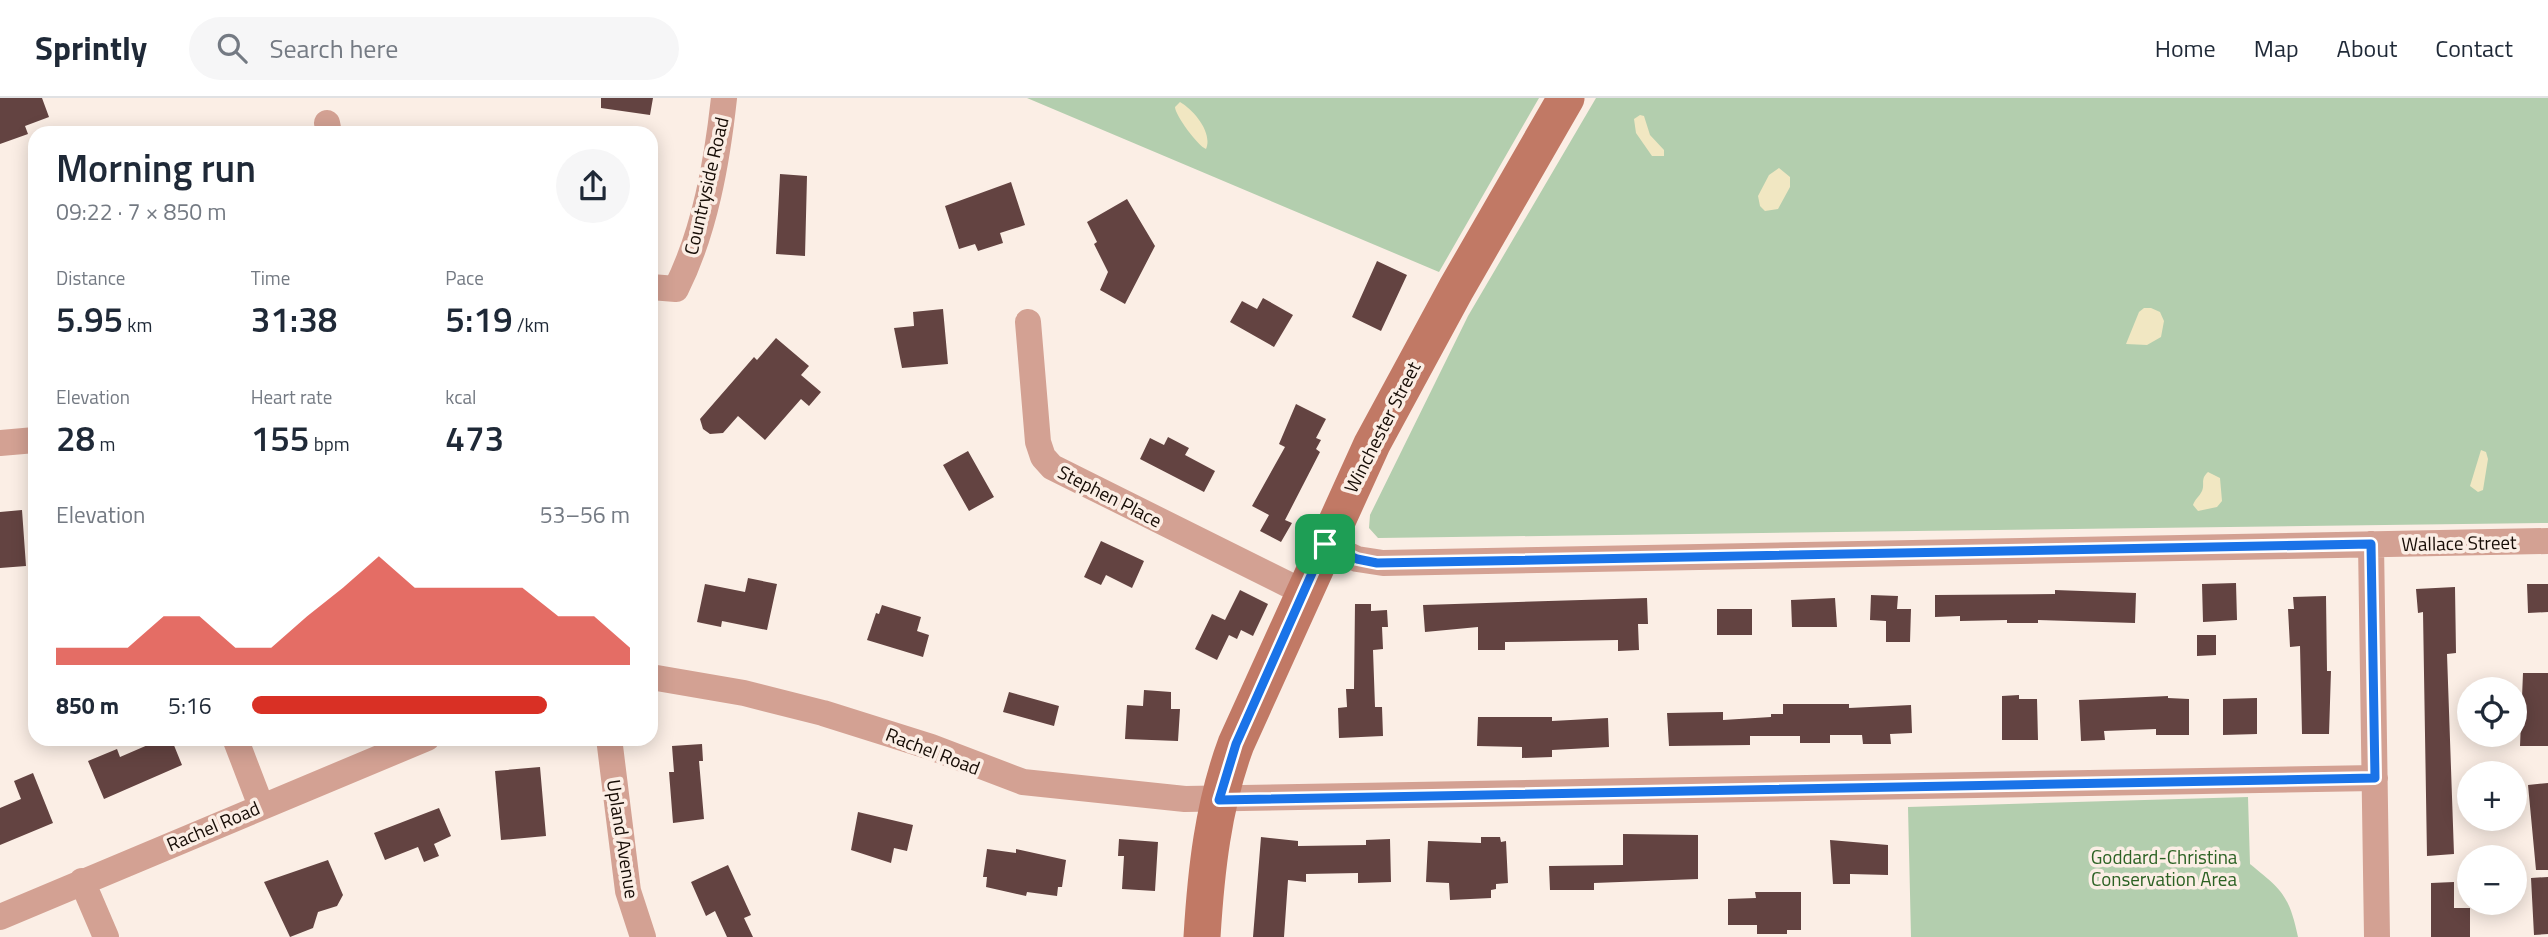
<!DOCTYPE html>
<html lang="en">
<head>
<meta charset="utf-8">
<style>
	:root { --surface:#fff; --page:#f6f6f7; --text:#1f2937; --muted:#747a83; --line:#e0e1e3; --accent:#d93025 }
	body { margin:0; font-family:"Titillium Web",sans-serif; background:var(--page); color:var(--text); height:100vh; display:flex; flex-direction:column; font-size:26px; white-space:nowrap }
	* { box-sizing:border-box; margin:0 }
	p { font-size:23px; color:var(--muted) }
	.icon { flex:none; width:38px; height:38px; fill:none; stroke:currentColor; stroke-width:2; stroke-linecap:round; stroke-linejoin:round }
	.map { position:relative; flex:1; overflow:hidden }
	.panel { position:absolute; left:28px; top:28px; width:630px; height:620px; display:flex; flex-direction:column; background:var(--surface); border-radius:21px; box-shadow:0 4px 18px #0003 }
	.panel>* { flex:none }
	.tools { position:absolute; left:2457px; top:579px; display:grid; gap:14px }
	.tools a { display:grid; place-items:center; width:70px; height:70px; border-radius:50%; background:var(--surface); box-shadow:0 4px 18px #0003; font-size:35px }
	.pin { position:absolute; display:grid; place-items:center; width:60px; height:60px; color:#fff; margin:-30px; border-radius:14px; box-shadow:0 4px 10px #0006 }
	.round { display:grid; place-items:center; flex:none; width:74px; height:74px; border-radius:37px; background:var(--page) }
	.head { display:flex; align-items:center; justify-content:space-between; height:119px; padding:0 28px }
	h1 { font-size:38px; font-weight:600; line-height:52px }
	.metrics { display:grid; grid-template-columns:repeat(3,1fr); gap:10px; height:119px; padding:7px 28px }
	.metrics div { display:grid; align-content:center }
	.metrics b { font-size:35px; font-weight:600 }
	.metrics small { font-size:19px; font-weight:400 }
	.metrics p { font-size:19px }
	.chart { height:196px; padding:14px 28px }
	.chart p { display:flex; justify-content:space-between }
	.chart svg { width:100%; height:126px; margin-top:7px; fill:var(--accent); opacity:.7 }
	ul { padding:0 28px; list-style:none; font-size:23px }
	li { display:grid; grid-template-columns:112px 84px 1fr; align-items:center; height:52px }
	li i { height:18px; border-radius:9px; background:var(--accent) }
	header { display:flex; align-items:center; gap:42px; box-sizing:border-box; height:98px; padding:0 35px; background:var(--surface); border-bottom:2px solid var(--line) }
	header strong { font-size:33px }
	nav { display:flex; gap:38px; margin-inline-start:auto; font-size:24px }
	.search { width:490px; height:63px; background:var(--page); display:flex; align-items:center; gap:18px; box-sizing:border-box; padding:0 24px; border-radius:38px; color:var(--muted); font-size:26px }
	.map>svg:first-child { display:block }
	.green { fill:#b3ceae }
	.sand { fill:#f1e7c2 }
	.building { fill:#634341 }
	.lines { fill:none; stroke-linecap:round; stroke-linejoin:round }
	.street { stroke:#d3a193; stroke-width:26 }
	.secondary { stroke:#c17965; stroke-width:37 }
	.route-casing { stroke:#fff; stroke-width:14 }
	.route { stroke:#1a73e8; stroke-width:9 }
	.labels { text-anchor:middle; stroke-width:7; stroke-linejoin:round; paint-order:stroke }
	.street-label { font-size:19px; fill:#160c05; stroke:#fbeee5 }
	.park-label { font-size:19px; fill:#2b6123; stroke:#fbeee5 }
</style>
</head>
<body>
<header>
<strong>Sprintly</strong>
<div class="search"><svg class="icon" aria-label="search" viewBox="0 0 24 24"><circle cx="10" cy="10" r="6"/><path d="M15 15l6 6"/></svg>Search here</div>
<nav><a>Home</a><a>Map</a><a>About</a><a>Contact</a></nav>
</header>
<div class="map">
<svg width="2548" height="839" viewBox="0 0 2548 839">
	<rect width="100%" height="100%" fill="#fbeee5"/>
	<path class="green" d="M 1027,0 L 1539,0 L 1439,174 Z
		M 1596,0 L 2548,0 L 2548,425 L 1378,440 L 1369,430 L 1370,417 L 1468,218 Z
		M 2248,699 L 2250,766 C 2282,792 2289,797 2298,839 L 1911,839 L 1908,709 Z"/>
	<path class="sand" d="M 1180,4 C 1194,12 1213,35 1206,51 C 1198,48 1175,17 1175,9 Z
		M 1640,17 L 1644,18 L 1650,37 L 1664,52 L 1664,58 L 1652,58 L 1636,35 L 1634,21 Z
		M 1779,70 L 1790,79 L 1790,89 L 1778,111 L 1765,113 L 1760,108 L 1758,98 L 1769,77 Z
		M 2151,210 L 2160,214 L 2164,223 L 2161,239 L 2147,247 L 2126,246 L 2139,214 L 2144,210 Z
		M 2481,352 L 2486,354 L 2488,361 L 2483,392 L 2478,394 L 2470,388 Z
		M 2208,374 L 2220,380 L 2222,403 L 2217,409 L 2198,413 L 2193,407 C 2195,401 2199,399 2202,393 C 2205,386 2200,381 2208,374 Z"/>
	<path class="building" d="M 0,0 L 42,0 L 49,19 L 25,28 L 28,36 L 0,46 Z
		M 601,0 L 653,0 L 650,17 L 601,10 Z
		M 780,76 L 807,78 L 805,158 L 776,156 Z
		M 1011,84 L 1025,127 L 1000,135 L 1003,145 L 978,153 L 975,146 L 959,151 L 945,108 Z
		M 1127,101 L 1155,148 L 1125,206 L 1100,192 L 1108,174 L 1094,146 L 1097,144 L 1087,124 Z
		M 1377,163 L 1407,177 L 1381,233 L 1352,219 Z
		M 1263,200 L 1293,217 L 1274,249 L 1230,224 L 1242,203 L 1257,211 Z
		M 943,211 L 948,266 L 902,270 L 894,230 L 914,228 L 913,214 Z
		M 776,240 L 809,268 L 801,277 L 821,294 L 809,308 L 801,301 L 765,342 L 738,318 L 723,335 L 710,336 L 703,331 L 700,321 L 754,259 L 757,262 Z
		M 1296,306 L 1326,321 L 1316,340 L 1321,342 L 1316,351 L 1320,354 L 1285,422 L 1292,425 L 1281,444 L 1260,433 L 1269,417 L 1252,408 L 1285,349 L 1279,346 Z
		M 1168,339 L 1189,350 L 1185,357 L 1215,373 L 1204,394 L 1140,361 L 1150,340 L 1164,347 Z
		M 968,353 L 994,399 L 969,413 L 943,367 Z
		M 22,412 L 26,468 L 0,470 L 0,414 Z
		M 1101,443 L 1144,463 L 1132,490 L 1106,477 L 1101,487 L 1084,479 Z
		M 748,480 L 777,486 L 767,532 L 722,523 L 721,529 L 697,524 L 705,486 L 745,494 Z
		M 2236,485 L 2237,522 L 2203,524 L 2202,486 Z
		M 2527,486 L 2548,486 L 2548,514 L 2528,515 Z
		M 2455,489 L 2456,555 L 2447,556 L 2454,756 L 2427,758 L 2423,514 L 2418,515 L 2416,491 Z
		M 1240,492 L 1268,506 L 1253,538 L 1241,532 L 1237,541 L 1229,537 L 1217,562 L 1195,551 L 1212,516 L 1225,522 Z
		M 2055,492 L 2136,495 L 2135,525 L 2038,522 L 2038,525 L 2007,525 L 2007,522 L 1960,523 L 1960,518 L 1935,519 L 1935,497 L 2055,496 Z
		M 1871,497 L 1898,498 L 1897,511 L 1911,511 L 1910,544 L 1886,544 L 1886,523 L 1870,522 Z
		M 2326,498 L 2327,573 L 2331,573 L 2329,636 L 2302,636 L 2300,548 L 2290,549 L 2288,511 L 2294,511 L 2293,499 Z
		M 1647,500 L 1648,526 L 1638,526 L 1639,552 L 1618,553 L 1618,542 L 1505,544 L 1505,552 L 1478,552 L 1478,529 L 1425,534 L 1423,507 Z
		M 1835,500 L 1837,529 L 1792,529 L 1791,502 Z
		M 1355,506 L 1371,506 L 1371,513 L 1387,512 L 1388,529 L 1382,529 L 1383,551 L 1373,552 L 1375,609 L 1382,609 L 1383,638 L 1339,640 L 1338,610 L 1347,609 L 1346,591 L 1354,591 Z
		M 882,507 L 921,519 L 917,533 L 929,537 L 923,559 L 867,542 L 876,515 L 879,516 Z
		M 1717,511 L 1752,511 L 1752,537 L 1717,537 Z
		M 2197,537 L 2216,537 L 2216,557 L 2197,558 Z
		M 2523,575 L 2548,575 L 2548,648 L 2520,648 Z
		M 1144,592 L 1171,594 L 1171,611 L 1180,611 L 1178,643 L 1125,641 L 1127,607 L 1143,608 Z
		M 1009,594 L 1059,608 L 1054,628 L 1003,614 Z
		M 2019,597 L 2019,601 L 2037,601 L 2038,642 L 2002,642 L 2002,598 Z
		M 2168,598 L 2168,600 L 2189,601 L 2189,637 L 2156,637 L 2156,631 L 2104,633 L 2105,642 L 2081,643 L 2079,602 Z
		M 2257,600 L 2257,636 L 2223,637 L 2223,601 Z
		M 1783,606 L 1849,606 L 1849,610 L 1911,607 L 1912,635 L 1890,636 L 1891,646 L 1863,646 L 1862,637 L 1830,637 L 1830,645 L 1800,645 L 1800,638 L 1750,638 L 1750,647 L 1669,648 L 1667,615 L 1723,614 L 1723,622 L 1771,619 L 1771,616 L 1783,616 Z
		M 1478,619 L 1552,619 L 1552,623 L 1608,620 L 1609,649 L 1552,652 L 1552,659 L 1522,660 L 1522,649 L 1477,648 Z
		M 164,640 L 171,640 L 182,667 L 104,701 L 88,663 L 117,651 L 120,659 Z
		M 702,646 L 703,663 L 699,663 L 704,721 L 673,725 L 669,674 L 674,674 L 672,648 Z
		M 540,669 L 546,738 L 501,742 L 495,673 Z
		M 33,675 L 53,725 L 0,747 L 0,710 L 21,701 L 14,683 Z
		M 2548,685 L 2548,772 L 2536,772 L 2528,687 Z
		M 439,710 L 451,738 L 434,746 L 439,758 L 424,764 L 418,749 L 385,762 L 374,735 Z
		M 858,714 L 913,727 L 907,753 L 894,750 L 891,765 L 851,752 Z
		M 1623,736 L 1698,737 L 1698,781 L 1594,785 L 1594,792 L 1550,792 L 1549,768 L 1623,767 Z
		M 1261,739 L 1298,743 L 1298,748 L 1366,747 L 1366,742 L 1390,741 L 1391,784 L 1358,785 L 1358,775 L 1306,776 L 1306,784 L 1288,782 L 1284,839 L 1253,839 Z
		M 1481,739 L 1500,739 L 1501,744 L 1506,743 L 1508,785 L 1496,786 L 1496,791 L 1491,792 L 1491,800 L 1450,802 L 1449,785 L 1426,784 L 1428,743 L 1481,745 Z
		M 1119,741 L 1158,744 L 1155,793 L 1122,791 L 1124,758 L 1118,758 Z
		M 1830,742 L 1888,747 L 1888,777 L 1850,776 L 1850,786 L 1833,786 Z
		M 987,751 L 1016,755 L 1016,751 L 1066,762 L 1062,789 L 1058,789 L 1057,798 L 1027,794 L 1026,798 L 986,789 L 987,779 L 983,779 Z
		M 328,762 L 343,797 L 337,808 L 318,814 L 313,830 L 290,839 L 264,784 Z
		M 728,767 L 751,817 L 744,820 L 753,839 L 727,839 L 715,813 L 706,818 L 691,784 Z
		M 2548,779 L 2548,836 L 2534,837 L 2531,780 Z
		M 2454,784 L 2454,810 L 2470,810 L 2470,839 L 2431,839 L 2431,785 Z
		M 1755,794 L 1801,794 L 1801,832 L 1787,832 L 1787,836 L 1757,836 L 1757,827 L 1728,827 L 1728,801 L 1756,800 Z"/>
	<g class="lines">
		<path class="street" d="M 327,25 L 329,35
			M 651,189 L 676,191 C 705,133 717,64 724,0
			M 1028,224 L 1038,344 L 1043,359 L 1052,369 L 1303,494
			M 0,345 L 35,342
			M 1325,446 L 1357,461 L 1383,465 L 2548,443
			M 2371,446 L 2377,839
			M 651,579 L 744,595 L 823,615 L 931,649 L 1023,684 L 1185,701 L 2375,680
			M 235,640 L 261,708
			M 609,640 L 628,793 L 643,839
			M 82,783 L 106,839
			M 0,819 L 427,640"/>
		<path class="secondary" d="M 1202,839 C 1206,773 1213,708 1236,646 L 1372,346 L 1456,191 L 1566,0"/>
	</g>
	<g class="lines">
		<g class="route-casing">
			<path id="route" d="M 1325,446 L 1357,461 L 1377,465 L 2371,446 L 2375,680 L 1219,702 L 1236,646 Z"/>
		</g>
		<use href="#route" class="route"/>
	</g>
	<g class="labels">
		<g class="street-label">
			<text transform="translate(706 88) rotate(-77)" y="7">Countryside Road</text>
			<text transform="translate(1382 329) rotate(-63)" y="7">Winchester Street</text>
			<text transform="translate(1110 398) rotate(27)" y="7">Stephen Place</text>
			<text transform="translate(2459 445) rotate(-1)" y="7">Wallace Street</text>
			<text transform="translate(933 653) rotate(21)" y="7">Rachel Road</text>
			<text transform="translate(213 728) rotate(-23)" y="7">Rachel Road</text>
			<text transform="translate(623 741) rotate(81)" y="7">Upland Avenue</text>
		</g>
		<g class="park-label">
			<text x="2164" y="766">Goddard-Christina<tspan x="2164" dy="22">Conservation Area</tspan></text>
		</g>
	</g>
</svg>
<div class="tools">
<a><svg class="icon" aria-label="locate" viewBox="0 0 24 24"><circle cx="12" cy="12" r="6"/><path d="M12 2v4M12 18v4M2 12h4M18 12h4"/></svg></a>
<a>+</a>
<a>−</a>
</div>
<div class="pin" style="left:1325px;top:446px;background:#1e9e55"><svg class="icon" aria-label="arrive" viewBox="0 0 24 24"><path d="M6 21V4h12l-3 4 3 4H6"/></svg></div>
<section class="panel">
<div class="head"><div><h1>Morning run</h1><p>09:22 · 7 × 850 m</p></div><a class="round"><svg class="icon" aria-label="share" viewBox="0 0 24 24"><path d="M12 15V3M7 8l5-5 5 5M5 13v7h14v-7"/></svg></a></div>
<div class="metrics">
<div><p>Distance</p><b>5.95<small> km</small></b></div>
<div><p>Time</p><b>31:38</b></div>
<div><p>Pace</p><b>5:19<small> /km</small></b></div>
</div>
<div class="metrics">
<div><p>Elevation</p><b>28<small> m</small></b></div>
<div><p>Heart rate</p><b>155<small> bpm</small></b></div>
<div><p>kcal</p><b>473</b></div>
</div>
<div class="chart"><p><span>Elevation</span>53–56 m</p>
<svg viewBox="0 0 160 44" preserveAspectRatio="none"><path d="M0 44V38L10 38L20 38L30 27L40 27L50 38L60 38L70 27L80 17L90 6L100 17L110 17L120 17L130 17L140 27L150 27L160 38V44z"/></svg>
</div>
<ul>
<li><b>850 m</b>5:16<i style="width:78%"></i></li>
</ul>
</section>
</div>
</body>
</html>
